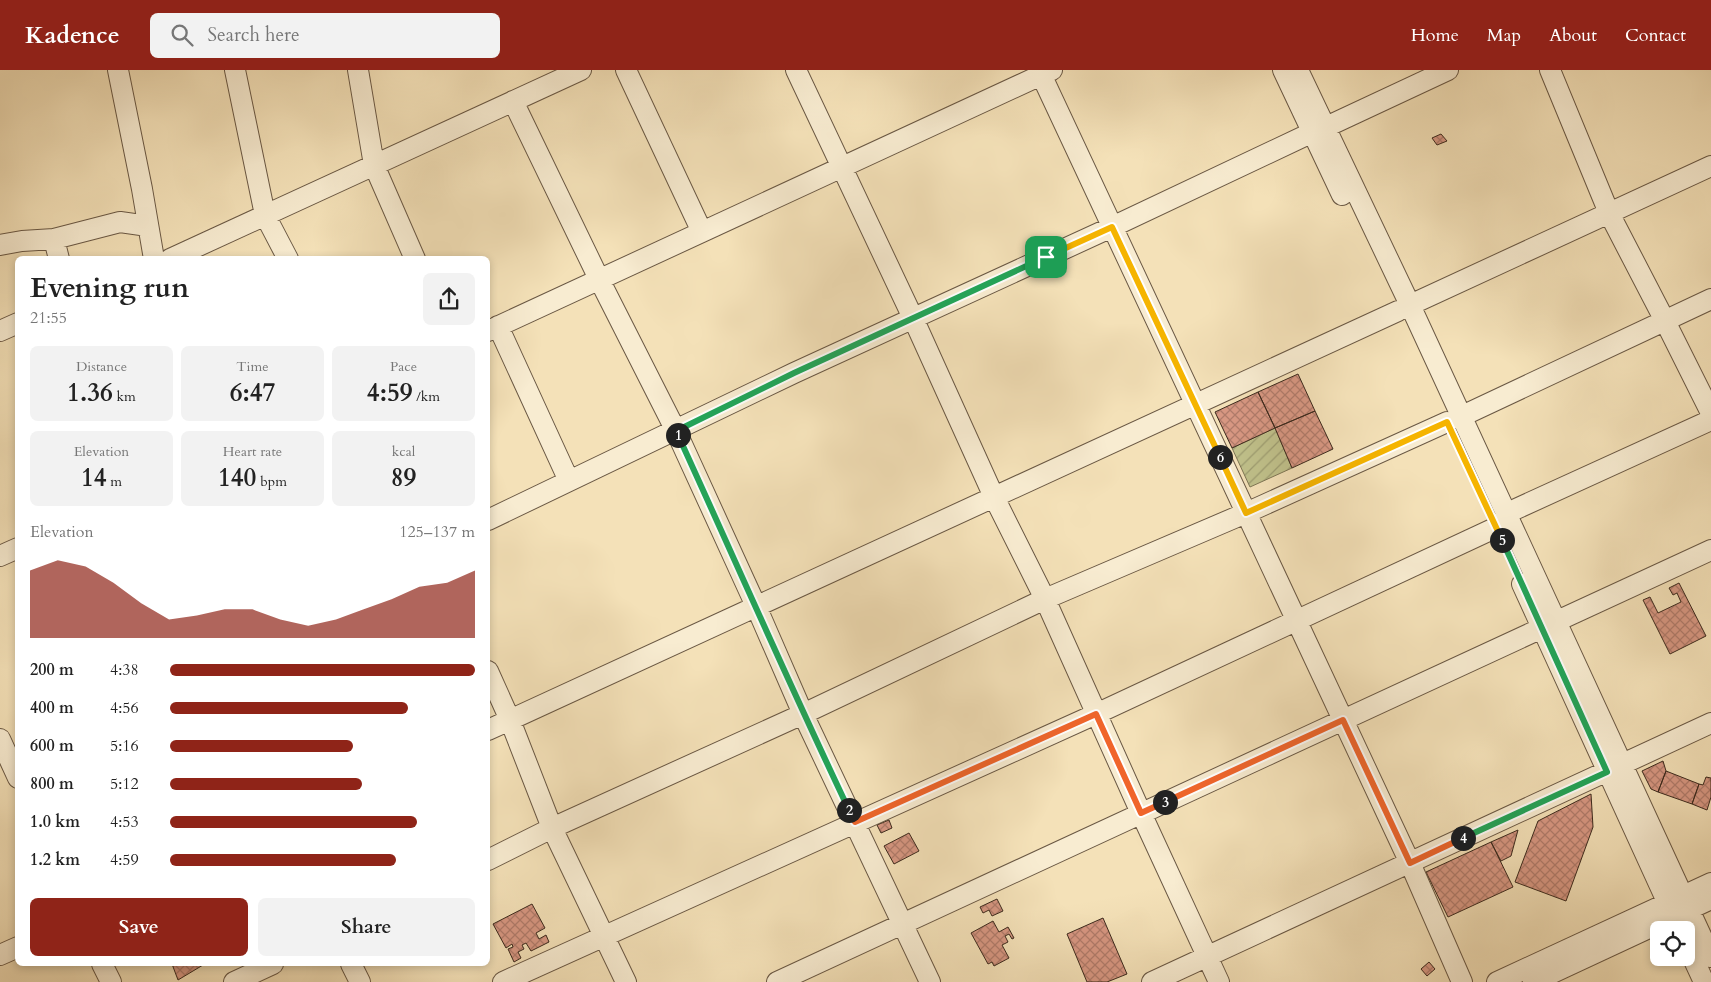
<!DOCTYPE html>
<html lang="en">
<head>
<meta charset="utf-8">
<style>
	:root { --surface:#fff; --page:#f2f2f2; --text:#222; --muted:#767676; --accent:#8f2418 }
	body { margin:0; font-family:Cardo,serif; background:var(--page); color:var(--text); height:100vh; display:flex; flex-direction:column; font-size:19px; white-space:nowrap }
	* { box-sizing:border-box; margin:0 }
	p { font-size:16px; color:var(--muted) }
	.icon { flex:none; width:28px; height:28px; fill:none; stroke:currentColor; stroke-width:2; stroke-linecap:round; stroke-linejoin:round }
	.map { position:relative; flex:1; overflow:hidden }
	.drawer { position:absolute; left:15px; top:186px; width:475px; height:710px; display:flex; flex-direction:column; background:var(--surface); border-radius:8px; box-shadow:0 2px 8px #0003 }
	.drawer>* { flex:none }
	.tools { position:absolute; left:1650px; top:851px; display:grid; gap:10px }
	.tools a { display:grid; place-items:center; width:45px; height:45px; border-radius:8px; background:var(--surface); box-shadow:0 2px 8px #0003; font-size:25px }
	.pin { position:absolute; display:grid; place-items:center; width:42px; height:42px; color:#fff; margin:-21px; border-radius:10px; box-shadow:0 2px 8px #0006 }
	.km { position:absolute; width:25px; height:25px; margin:-12px; border-radius:50%; background:#222; color:#fff; font-size:14px; line-height:25px; text-align:center }
	.round { display:grid; place-items:center; flex:none; width:52px; height:52px; border-radius:8px; background:var(--page) }
	.overview { display:flex; align-items:center; justify-content:space-between; height:85px; padding:0 15px }
	h1 { font-size:28px; font-weight:600; line-height:38px }
	.stats { display:grid; grid-template-columns:repeat(3,1fr); gap:8px; height:85px; padding:5px 15px }
	.stats div { display:grid; align-content:center; border-radius:8px; background:var(--page); text-align:center }
	.stats b { font-size:25px; font-weight:600 }
	.stats small { font-size:14px; font-weight:400 }
	.stats p { font-size:14px }
	.chart { height:140px; padding:10px 15px }
	.chart p { display:flex; justify-content:space-between }
	.chart svg { width:100%; height:90px; margin-top:5px; fill:var(--accent); opacity:.7 }
	.primary-button { display:flex; gap:10px; margin-top:auto; padding:10px 15px }
	.primary-button a { flex:1; height:58px; border-radius:8px; background:var(--accent); color:#fff; font-size:20px; font-weight:600; line-height:58px; text-align:center }
	.primary-button a+a { background:var(--page); color:var(--text) }
	ul { padding:0 15px; list-style:none; font-size:16px }
	li { display:grid; grid-template-columns:80px 60px 1fr; align-items:center; height:38px }
	li i { height:12px; border-radius:6px; background:var(--accent) }
	header { display:flex; align-items:center; gap:30px; box-sizing:border-box; height:70px; padding:0 25px; background:var(--accent); color:#fff }
	header strong { font-size:24px }
	nav { display:flex; gap:28px; margin-inline-start:auto; font-size:18px }
	.search { width:350px; height:45px; background:var(--page); display:flex; align-items:center; gap:12px; box-sizing:border-box; padding:0 18px; border-radius:8px; color:var(--muted); font-size:19px }
	.map>svg:first-child { display:block }
	.garden { fill:url(#garden-furrows); stroke:#7e7654 }
	.building { fill:url(#building-cross-hatch); stroke:#3c2a1d }
	.lines { fill:none; stroke-linecap:round; stroke-linejoin:round }
	.minor-casing { stroke:#6a5844; stroke-width:22 }
	.minor { stroke:#f8ecd1; stroke-width:20 }
	.split-1-casing { stroke:#fff; stroke-width:10 }
	.split-2-casing { stroke:#fff; stroke-width:10 }
	.split-3-casing { stroke:#fff; stroke-width:10 }
	.split-4-casing { stroke:#fff; stroke-width:10 }
	.split-5-casing { stroke:#fff; stroke-width:10 }
	.split-6-casing { stroke:#fff; stroke-width:10 }
	.split-7-casing { stroke:#fff; stroke-width:10 }
	.split-1 { stroke:#22a559; stroke-width:6 }
	.split-2 { stroke:#22a559; stroke-width:6 }
	.split-3 { stroke:#f0652b; stroke-width:6 }
	.split-4 { stroke:#f0652b; stroke-width:6 }
	.split-5 { stroke:#22a559; stroke-width:6 }
	.split-6 { stroke:#f5b400; stroke-width:6 }
	.split-7 { stroke:#f5b400; stroke-width:6 }
</style>
</head>
<body>
<header>
<strong>Kadence</strong>
<div class="search"><svg class="icon" aria-label="search" viewBox="0 0 24 24"><circle cx="10" cy="10" r="6"/><path d="M15 15l6 6"/></svg>Search here</div>
<nav><a>Home</a><a>Map</a><a>About</a><a>Contact</a></nav>
</header>
<div class="map">
<svg width="1711" height="912" viewBox="0 0 1711 912">
	<defs>
		<pattern id="garden-furrows" width="10" height="10" patternUnits="userSpaceOnUse" patternTransform="scale(1.25)"><rect width="10" height="10" fill="#c0c18b"/><path d="M-1 1l2-2M0 10L10 0M9 11l2-2" fill="none" stroke="#9d9d71"/></pattern>
		<pattern id="building-cross-hatch" width="8" height="8" patternUnits="userSpaceOnUse" patternTransform="scale(1.25)"><rect width="8" height="8" fill="#d79782"/><path d="M0 0l8 8M0 8l8-8" fill="none" stroke="#b07b6a"/></pattern>
	</defs>
	<rect width="100%" height="100%" fill="#f4e1b8"/>
	<filter id="stains"><feTurbulence type="fractalNoise" baseFrequency=".004" numOctaves="4"/><feColorMatrix values="0 0 0 0 .2 0 0 0 0 .09 0 0 0 0 .02 0 0 0 .5 -.17"/></filter>
	<radialGradient id="worn" r=".72"><stop offset=".6" stop-color="#630" stop-opacity="0"/><stop offset="1" stop-color="#630" stop-opacity=".3"/></radialGradient>
	<path class="garden" d="M 1275,358 L 1292,398 L 1250,417 L 1232,378 Z"/>
	<path class="building" d="M 1441,64 L 1447,71 L 1437,75 L 1432,68 Z
		M 1298,304 L 1315,341 L 1275,358 L 1258,322 Z
		M 1258,322 L 1275,358 L 1232,378 L 1215,342 Z
		M 1315,341 L 1333,379 L 1292,398 L 1275,358 Z
		M 1679,513 L 1706,566 L 1670,584 L 1643,530 L 1650,527 L 1658,543 L 1681,532 L 1677,523 L 1673,525 L 1669,518 Z
		M 1663,691 L 1666,701 L 1658,722 L 1651,719 L 1642,701 Z
		M 1666,701 L 1699,714 L 1692,734 L 1658,722 Z
		M 1706,707 L 1711,708 L 1711,727 L 1707,740 L 1692,734 L 1699,714 L 1703,715 Z
		M 1591,724 L 1593,757 L 1566,831 L 1515,812 L 1538,751 Z
		M 889,750 L 892,758 L 881,763 L 877,755 Z
		M 1518,760 L 1511,786 L 1501,791 L 1491,772 Z
		M 909,763 L 919,781 L 894,794 L 884,776 Z
		M 1491,772 L 1513,817 L 1448,847 L 1426,802 Z
		M 997,829 L 1003,841 L 992,846 L 989,840 L 983,843 L 980,837 Z
		M 532,834 L 545,858 L 536,863 L 539,869 L 546,865 L 549,872 L 531,881 L 526,873 L 522,875 L 524,879 L 518,882 L 521,888 L 514,892 L 508,879 L 513,877 L 512,874 L 506,878 L 493,854 Z
		M 1103,848 L 1127,904 L 1107,912 L 1087,912 L 1067,864 Z
		M 993,851 L 999,862 L 1008,857 L 1014,868 L 1012,869 L 1009,864 L 1005,866 L 1008,872 L 1002,875 L 1009,888 L 994,896 L 992,892 L 988,894 L 971,863 Z
		M 1429,892 L 1435,899 L 1427,906 L 1421,899 Z
		M 172,894 L 202,894 L 203,895 L 178,910 Z"/>
	<g class="lines">
		<g class="minor-casing">
			<path id="minor" d="M 118,0 L 142,119 L 154,189
				M 235,0 L 265,145 L 288,189
				M 358,0 L 374,95 L 415,189
				M 626,0 L 702,162
				M 796,0 L 913,248 L 994,427 L 1045,529 L 1141,743 L 1219,912
				M 1039,0 L 1410,793 L 1462,912
				M 1283,0 L 1342,125
				M 1298,0 L 1410,235 L 1711,887
				M 1550,0 L 1609,143 L 1665,251 L 1711,343
				M 513,31 L 599,209 L 676,361 L 756,536 L 803,644 L 930,912
				M 1326,57 L 1448,0
				M 54,169 L 120,152 L 148,156
				M 0,175 L 22,171 L 54,169 L 59,189
				M 170,189 L 581,0
				M 1410,235 L 1711,96
				M 498,256 L 569,411
				M 0,261 L 18,253
				M 488,261 L 1052,0
				M 1460,347 L 1711,229
				M 1505,444 L 1711,350
				M 488,450 L 794,303 L 1112,157 L 1313,62
				M 0,486 L 18,478
				M 1522,514 L 1680,860
				M 1555,552 L 1711,480
				M 488,601 L 510,650 L 552,758 L 626,912
				M 488,660 L 1398,241
				M 0,669 L 18,708
				M 488,790 L 552,758 L 803,644 L 1045,529 L 1246,443 L 1447,352
				M 1686,873 L 1704,912
				M 0,885 L 18,877
				M 102,894 L 111,912
				M 351,894 L 360,912
				M 234,912 L 273,894
				M 503,912 L 1096,644 L 1497,457
				M 777,912 L 1542,558
				M 1152,912 L 1711,653
				M 1497,912 L 1711,813
				M 1533,912 L 1711,829"/>
		</g>
		<use href="#minor" class="minor"/>
	</g>
	<g class="lines">
		<g class="split-1-casing">
			<path id="split-1" d="M 678,365 L 676,361 L 794,303 L 1046,187"/>
		</g>
		<g class="split-2-casing">
			<path id="split-2" d="M 678,365 C 735,490 790,616 849,740"/>
		</g>
		<g class="split-3-casing">
			<path id="split-3" d="M 849,740 L 855,752 L 1096,644 L 1141,743 L 1165,732"/>
		</g>
		<g class="split-4-casing">
			<path id="split-4" d="M 1165,732 L 1343,650 L 1410,793 L 1463,768"/>
		</g>
		<g class="split-5-casing">
			<path id="split-5" d="M 1463,768 L 1607,702 L 1502,470"/>
		</g>
		<g class="split-6-casing">
			<path id="split-6" d="M 1220,387 L 1246,443 L 1447,352 L 1502,470"/>
		</g>
		<g class="split-7-casing">
			<path id="split-7" d="M 1046,187 L 1112,157 L 1220,387"/>
		</g>
		<use href="#split-1" class="split-1"/>
		<use href="#split-2" class="split-2"/>
		<use href="#split-3" class="split-3"/>
		<use href="#split-4" class="split-4"/>
		<use href="#split-5" class="split-5"/>
		<use href="#split-6" class="split-6"/>
		<use href="#split-7" class="split-7"/>
	</g>
	<rect width="100%" height="100%" filter="url(#stains)"/>
	<rect width="100%" height="100%" fill="url(#worn)"/>
</svg>
<div class="tools">
<a><svg class="icon" aria-label="locate" viewBox="0 0 24 24"><circle cx="12" cy="12" r="6"/><path d="M12 2v4M12 18v4M2 12h4M18 12h4"/></svg></a>
</div>
<div class="pin" style="left:1046px;top:187px;background:#1e9e55"><svg class="icon" aria-label="arrive" viewBox="0 0 24 24"><path d="M6 21V4h12l-3 4 3 4H6"/></svg></div>
<b class="km" style="left:678px;top:365px">1</b>
<b class="km" style="left:849px;top:740px">2</b>
<b class="km" style="left:1165px;top:732px">3</b>
<b class="km" style="left:1463px;top:768px">4</b>
<b class="km" style="left:1502px;top:470px">5</b>
<b class="km" style="left:1220px;top:387px">6</b>
<section class="drawer">
<div class="overview"><div><h1>Evening run</h1><p>21:55</p></div><a class="round"><svg class="icon" aria-label="share" viewBox="0 0 24 24"><path d="M12 15V3M7 8l5-5 5 5M5 13v7h14v-7"/></svg></a></div>
<div class="stats">
<div><p>Distance</p><b>1.36<small> km</small></b></div>
<div><p>Time</p><b>6:47</b></div>
<div><p>Pace</p><b>4:59<small> /km</small></b></div>
</div>
<div class="stats">
<div><p>Elevation</p><b>14<small> m</small></b></div>
<div><p>Heart rate</p><b>140<small> bpm</small></b></div>
<div><p>kcal</p><b>89</b></div>
</div>
<div class="chart"><p><span>Elevation</span>125–137 m</p>
<svg viewBox="0 0 160 44" preserveAspectRatio="none"><path d="M0 44V11L10 6L20 9L30 17L40 27L50 35L60 33L70 30L80 30L90 35L100 38L110 35L120 30L130 25L140 19L150 17L160 11V44z"/></svg>
</div>
<ul>
<li><b>200 m</b>4:38<i style="width:100%"></i></li>
<li><b>400 m</b>4:56<i style="width:78%"></i></li>
<li><b>600 m</b>5:16<i style="width:60%"></i></li>
<li><b>800 m</b>5:12<i style="width:63%"></i></li>
<li><b>1.0 km</b>4:53<i style="width:81%"></i></li>
<li><b>1.2 km</b>4:59<i style="width:74%"></i></li>
</ul>
<div class="primary-button"><a>Save</a><a>Share</a></div>
</section>
</div>
</body>
</html>
